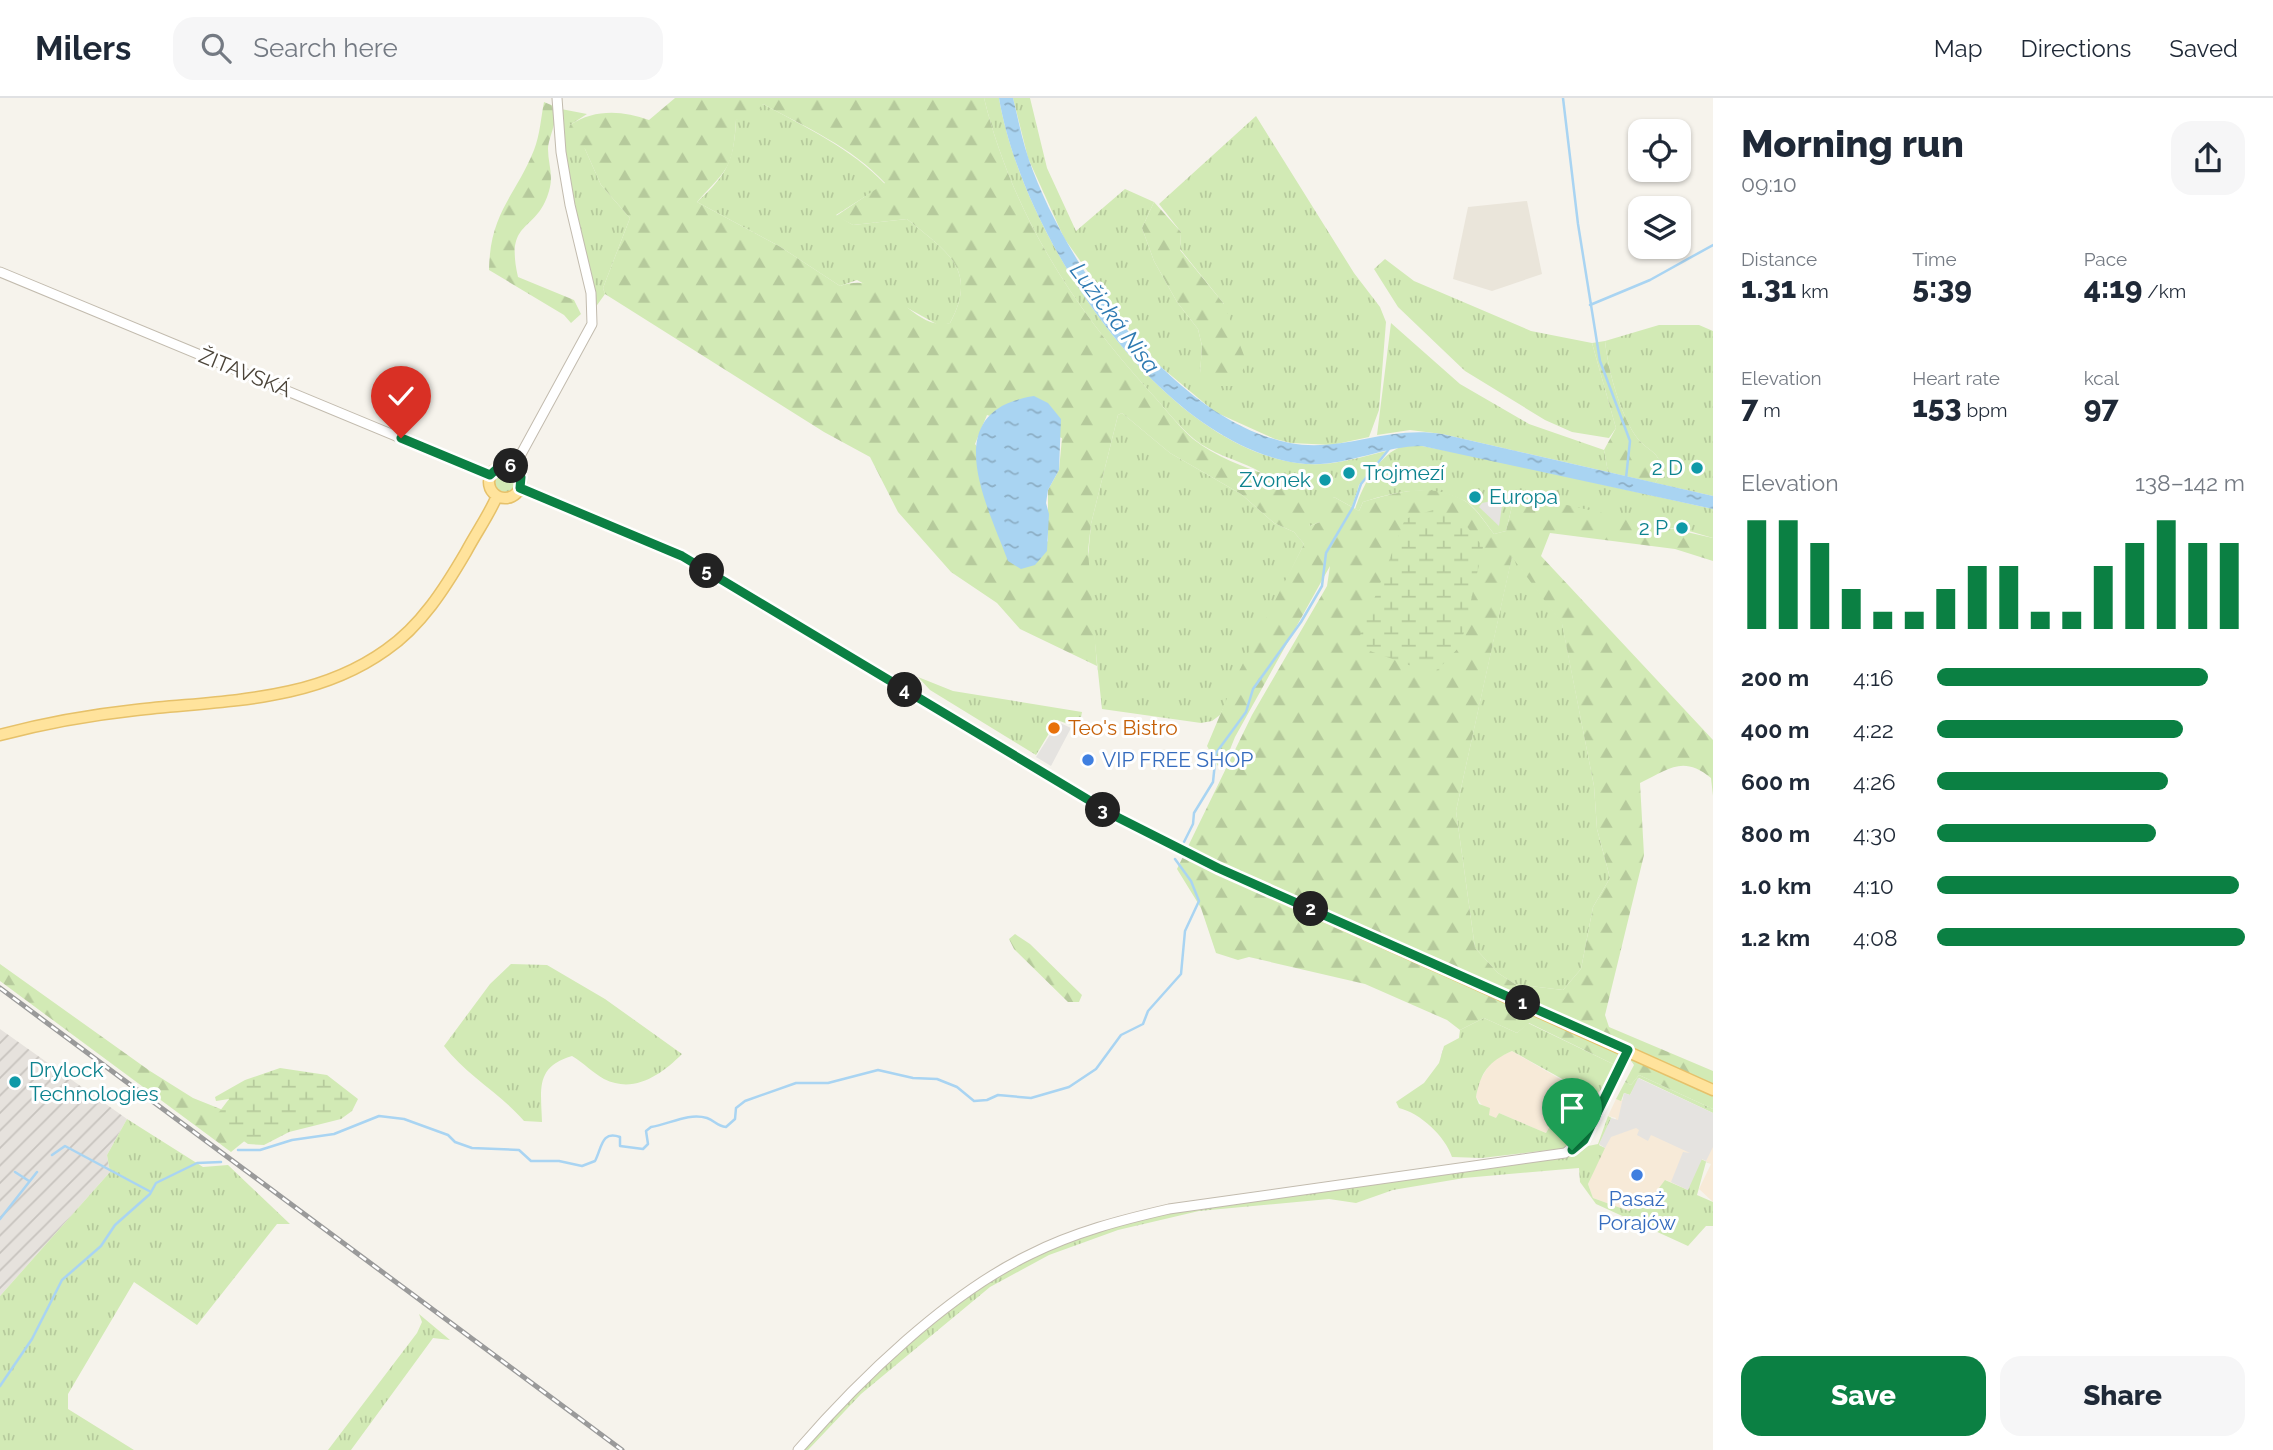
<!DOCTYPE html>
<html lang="en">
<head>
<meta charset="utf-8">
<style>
	:root { --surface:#fff; --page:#f6f6f7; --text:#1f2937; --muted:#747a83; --line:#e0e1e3; --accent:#0b8043 }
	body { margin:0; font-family:Raleway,sans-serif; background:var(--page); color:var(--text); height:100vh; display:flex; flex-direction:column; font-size:26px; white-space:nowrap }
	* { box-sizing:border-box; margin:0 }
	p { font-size:23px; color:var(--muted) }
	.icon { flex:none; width:38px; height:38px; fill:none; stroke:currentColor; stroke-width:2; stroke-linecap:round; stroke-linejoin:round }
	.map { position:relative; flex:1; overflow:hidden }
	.sheet { display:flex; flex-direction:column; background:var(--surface); width:560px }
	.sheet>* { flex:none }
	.controls { position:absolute; left:1628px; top:21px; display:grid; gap:14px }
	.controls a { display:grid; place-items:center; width:63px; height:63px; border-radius:14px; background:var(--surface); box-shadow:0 2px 5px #0004; font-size:35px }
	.pin { position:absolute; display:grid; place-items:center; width:60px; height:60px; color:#fff; margin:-72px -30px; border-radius:50% 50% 50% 0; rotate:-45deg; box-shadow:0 0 7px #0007 }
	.pin .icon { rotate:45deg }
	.km { position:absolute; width:35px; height:35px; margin:-18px; border-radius:50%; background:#222; color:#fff; font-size:19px; line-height:35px; text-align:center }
	.round { display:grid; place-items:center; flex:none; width:74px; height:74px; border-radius:21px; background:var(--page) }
	.headline { display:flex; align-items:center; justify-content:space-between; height:119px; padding:0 28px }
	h1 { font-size:38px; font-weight:800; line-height:52px }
	.figures { display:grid; grid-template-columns:repeat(3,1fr); gap:10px; height:119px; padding:7px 28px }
	.figures div { display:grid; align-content:center }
	.figures b { font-size:30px; font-weight:800 }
	.figures small { font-size:19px; font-weight:400 }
	.figures p { font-size:19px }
	.chart { height:196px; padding:14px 28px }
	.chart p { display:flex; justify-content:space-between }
	.chart svg { width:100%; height:126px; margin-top:7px; stroke:var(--accent); stroke-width:6 }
	.button { display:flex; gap:14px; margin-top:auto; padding:14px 28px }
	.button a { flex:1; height:80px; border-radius:21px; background:var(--accent); color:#fff; font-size:28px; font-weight:800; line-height:80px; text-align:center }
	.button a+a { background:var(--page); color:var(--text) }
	ul { padding:0 28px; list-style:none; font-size:23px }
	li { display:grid; grid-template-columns:112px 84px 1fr; align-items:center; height:52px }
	li i { height:18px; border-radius:9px; background:var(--accent) }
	header { display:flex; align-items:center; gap:42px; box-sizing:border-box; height:98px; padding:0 35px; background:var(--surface); border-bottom:2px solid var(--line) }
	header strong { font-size:33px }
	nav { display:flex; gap:38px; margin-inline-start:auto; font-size:24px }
	.search { width:490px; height:63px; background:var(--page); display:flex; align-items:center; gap:18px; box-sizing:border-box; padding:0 24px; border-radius:21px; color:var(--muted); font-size:26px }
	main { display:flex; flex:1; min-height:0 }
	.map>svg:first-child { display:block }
	.residential { fill:#eae5da }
	.commercial { fill:#f7ead8 }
	.industrial { fill:url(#industrial-furrows) }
	.grass { fill:url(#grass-tufts) }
	.forest { fill:url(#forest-firs); fill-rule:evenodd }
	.wetland { fill:url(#wetland-marsh) }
	.parking { fill:#e5e3e0 }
	.water { fill:url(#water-ripples) }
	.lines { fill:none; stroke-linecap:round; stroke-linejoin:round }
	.stream { stroke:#a9d4f2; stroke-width:2.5 }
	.minor-casing { stroke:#c2bbae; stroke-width:11 }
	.major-casing { stroke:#e6c16a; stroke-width:13 }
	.minor { stroke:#fff; stroke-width:9 }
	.major { stroke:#ffe39c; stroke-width:10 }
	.rail-casing { stroke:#9a9a9a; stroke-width:5 }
	.rail { stroke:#fff; stroke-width:2.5; stroke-dasharray:8; stroke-linecap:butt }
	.route-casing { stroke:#fff; stroke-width:14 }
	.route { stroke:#0b8043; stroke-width:9 }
	.culture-dot { fill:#0f9aa8; stroke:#fff; stroke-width:2.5 }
	.food-dot { fill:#e8710a; stroke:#fff; stroke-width:2.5 }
	.shop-dot { fill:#3f7fe0; stroke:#fff; stroke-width:2.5 }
	.labels { text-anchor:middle; stroke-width:6; stroke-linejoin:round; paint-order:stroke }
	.street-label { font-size:21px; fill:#4b4439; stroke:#fff }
	.culture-label { font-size:21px; fill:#0d838f; stroke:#fff; text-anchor:end }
	.food-label { font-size:21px; fill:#c56008; stroke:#fff; text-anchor:start }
	.shop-label { font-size:21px; fill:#366cbe; stroke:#fff; text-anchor:start }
	.water-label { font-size:23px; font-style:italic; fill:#2e7ab2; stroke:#fff }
</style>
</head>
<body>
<header>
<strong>Milers</strong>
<div class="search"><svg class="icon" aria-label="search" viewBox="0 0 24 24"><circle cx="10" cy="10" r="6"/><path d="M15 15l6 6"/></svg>Search here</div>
<nav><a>Map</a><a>Directions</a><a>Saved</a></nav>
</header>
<main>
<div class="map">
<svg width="1713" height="1352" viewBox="0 0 1713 1352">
	<defs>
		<pattern id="industrial-furrows" width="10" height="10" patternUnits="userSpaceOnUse" patternTransform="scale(1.75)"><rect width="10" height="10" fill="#e6e2dd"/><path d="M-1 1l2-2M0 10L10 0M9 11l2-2" fill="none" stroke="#c7c3be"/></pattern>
		<pattern id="grass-tufts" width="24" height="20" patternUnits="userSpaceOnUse" patternTransform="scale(1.75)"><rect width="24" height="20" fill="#d2eab5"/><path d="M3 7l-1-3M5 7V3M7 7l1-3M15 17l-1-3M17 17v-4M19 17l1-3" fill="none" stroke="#b6ca9c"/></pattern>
		<pattern id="forest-firs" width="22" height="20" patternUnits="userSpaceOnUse" patternTransform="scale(1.75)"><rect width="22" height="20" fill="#d2eab5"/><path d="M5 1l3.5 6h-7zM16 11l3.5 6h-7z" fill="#b6ca9c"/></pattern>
		<pattern id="wetland-marsh" width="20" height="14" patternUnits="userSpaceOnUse" patternTransform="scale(1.75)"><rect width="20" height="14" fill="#d2eab5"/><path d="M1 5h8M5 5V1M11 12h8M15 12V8" fill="none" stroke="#b6ca9c"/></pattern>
		<pattern id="water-ripples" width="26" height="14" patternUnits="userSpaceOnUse" patternTransform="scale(1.75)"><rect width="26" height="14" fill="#a9d4f2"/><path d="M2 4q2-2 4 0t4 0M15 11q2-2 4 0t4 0" fill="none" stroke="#8caec5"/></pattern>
	</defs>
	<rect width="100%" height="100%" fill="#f6f3ec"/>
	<path class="residential" d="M 1527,103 L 1542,176 L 1492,193 L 1453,181 L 1468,109 Z"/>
	<path class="commercial" d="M 1512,953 L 1584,995 L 1591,997 L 1605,991 L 1590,1021 L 1587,1011 L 1577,1004 L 1557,1012 L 1546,1035 L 1499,1015 L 1497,1021 L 1489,1017 L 1476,999 L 1479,984 L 1492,962 Z
		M 1616,1001 L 1713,1015 L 1713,1104 L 1699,1091 L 1711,1066 L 1702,1061 L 1688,1092 L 1666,1082 L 1647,1106 L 1641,1104 L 1629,1113 L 1593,1100 L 1588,1086 L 1616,1020 L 1608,1018 Z"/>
	<path class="industrial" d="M 0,931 L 127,1021 L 107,1057 L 110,1074 L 0,1198 Z"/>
	<path class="grass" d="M 984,0 L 999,0 C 1021,133 1155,344 1297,365 C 1328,370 1357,360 1386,353 L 1359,387 L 1352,409 L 1334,399 L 1320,424 L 1310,428 C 1304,412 1271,379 1255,371 C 1235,361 1212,356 1194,341 C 1178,328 1164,309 1150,294 C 1072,208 1012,114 984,0 Z
		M 1013,0 L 1030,0 L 1047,70 L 1076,133 L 1125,91 L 1154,104 L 1142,130 L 1154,163 L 1177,204 L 1198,231 L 1202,248 L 1200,276 L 1224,206 L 1180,151 L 1181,134 L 1159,106 L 1256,18 L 1354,175 L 1380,209 L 1386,224 L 1379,312 L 1369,339 L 1332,347 L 1291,345 L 1275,341 L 1215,314 L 1161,269 L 1135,240 L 1064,140 L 1028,60 Z
		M 763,6 C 805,29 851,50 885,86 L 836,117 L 853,127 L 907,121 C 946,153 979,171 950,225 L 940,228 L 857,182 L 840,188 L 779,148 L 697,104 C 727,77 734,63 736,22 Z
		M 561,11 L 587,16 L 570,27 L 585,51 L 601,87 L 630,120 L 603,190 L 605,196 L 595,210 L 563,54 Z
		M 1385,161 L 1414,183 L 1531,233 L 1592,245 L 1616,330 L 1609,340 L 1572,334 L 1545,322 L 1465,273 L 1398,209 L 1374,171 Z
		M 1391,225 L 1460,286 L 1529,326 L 1604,352 L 1608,374 L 1442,336 L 1410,332 L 1377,337 Z
		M 1659,227 L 1699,227 L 1713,233 L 1713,398 L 1655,385 L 1662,375 C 1659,349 1648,356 1635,337 C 1619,312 1608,272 1605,243 Z
		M 1122,315 L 1170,355 L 1241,396 L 1274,425 L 1294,434 L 1304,446 L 1220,617 L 1212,623 L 1201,625 L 1102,611 L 1087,471 L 1091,426 L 1118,317 Z
		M 1404,348 L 1422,348 L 1479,359 L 1713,411 L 1713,440 L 1689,433 L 1513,404 L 1506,433 L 1494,436 C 1486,426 1476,409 1465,403 C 1431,386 1397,393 1363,404 L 1359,413 L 1355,411 C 1363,387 1379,355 1404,348 Z
		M495 384a10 10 0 1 1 20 0a10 10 0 1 1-20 0Z
		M 1512,458 L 1562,525 L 1594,688 L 1597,731 L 1610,780 L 1593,809 L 1581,871 L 1563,892 L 1515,886 L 1498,875 L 1475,850 L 1456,713 Z
		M 918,579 L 953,593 L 1082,614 L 1079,630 L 1057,622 L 1036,657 L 930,592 Z
		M 511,866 L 547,867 L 605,901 L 682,956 C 661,977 634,996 604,981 C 593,975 584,965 572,958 C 535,969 541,991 542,1024 L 524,1023 C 500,995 466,977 444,948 L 490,886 Z
		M 1484,920 L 1517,935 L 1528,925 L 1615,967 L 1605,991 L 1591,997 L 1512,953 C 1488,964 1481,974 1476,999 L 1479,1006 L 1490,1010 L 1489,1017 L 1496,1020 L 1499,1015 L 1546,1035 L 1561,1008 L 1577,1004 L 1587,1011 L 1590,1021 L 1581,1040 L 1567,1050 L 1482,1060 L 1452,1059 C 1445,1038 1420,1015 1399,1010 L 1396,1004 L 1424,985 L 1439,965 L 1444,948 L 1459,940 L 1460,932 Z
		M 1639,977 L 1713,1011 L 1713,1015 L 1639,980 L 1630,997 L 1624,995 L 1621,1003 L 1616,1001 L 1625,984 L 1631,987 Z
		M 1608,1018 L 1617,1023 L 1612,1020 L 1599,1047 L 1605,1050 L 1588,1086 L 1593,1100 L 1629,1113 L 1641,1104 L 1647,1106 L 1665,1082 L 1688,1092 L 1697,1059 L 1711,1066 L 1706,1064 L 1697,1097 L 1713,1104 L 1713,1128 L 1706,1128 L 1688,1148 L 1596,1106 L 1580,1084 L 1579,1070 L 1464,1080 L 1393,1092 L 1356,1105 L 1329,1101 L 1199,1113 L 1118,1132 L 1049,1157 L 990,1189 L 861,1296 L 808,1352 L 802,1352 C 873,1277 952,1197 1047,1153 C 1129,1115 1221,1106 1309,1094 C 1399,1083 1488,1072 1577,1057 L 1588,1048 L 1598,1046 Z
		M 127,1021 L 203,1069 L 228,1067 L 290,1126 L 277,1126 L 197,1227 L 134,1184 L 68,1296 L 68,1311 L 134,1352 L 0,1352 L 0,1198 L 110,1074 L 107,1057 Z
		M 419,1216 L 450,1242 L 433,1240 L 351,1352 L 328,1352 L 417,1235 L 422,1224 Z"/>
	<path class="forest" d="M 675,0 L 984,0 C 1012,114 1072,208 1150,294 C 1164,309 1178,328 1193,341 C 1223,365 1265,375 1300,389 L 1310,428 L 1320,424 L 1318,415 L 1334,399 L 1359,413 L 1363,404 C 1396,394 1433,384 1465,403 C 1476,410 1486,426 1494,436 L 1506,433 L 1513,404 L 1567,407 L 1713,440 L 1713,463 L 1675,451 L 1550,435 L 1541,458 L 1713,642 L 1713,698 L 1711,680 C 1683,657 1669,671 1640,685 L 1644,757 L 1605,917 L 1609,929 L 1713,973 L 1713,1011 L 1639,977 L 1631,987 L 1625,984 L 1634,967 L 1629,960 L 1620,956 L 1615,967 L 1529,925 L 1517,935 L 1484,920 L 1460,932 L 1447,922 L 1365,886 L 1249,859 L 1238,862 L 1216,855 L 1201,810 L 1177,771 L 1252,617 L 1327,488 L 1330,468 L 1235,639 L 1225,664 L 1218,668 L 1207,648 L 1236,579 L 1304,446 L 1294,434 L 1274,425 L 1241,396 L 1170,355 L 1122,315 L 1118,317 L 1091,426 L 1088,453 L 1097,568 L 1020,531 L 997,505 L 951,474 L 898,414 L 870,359 L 824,334 L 605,196 L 603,190 L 630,120 L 601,87 L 585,51 L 566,42 L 570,27 C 594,11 622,12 649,22 ZM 763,6 C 805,29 852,49 885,85 L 836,118 L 853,127 L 907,121 C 946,153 979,171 950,225 C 911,235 892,170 840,188 L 779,148 L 697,104 C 728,70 733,71 736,22 L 751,19 ZM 987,317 L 1062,340 L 1059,372 L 1048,392 L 1048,444 L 975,346 ZM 1512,459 L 1562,526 L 1594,688 L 1597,731 L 1610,780 L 1593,809 L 1581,871 L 1563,892 L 1515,886 L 1498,875 L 1475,850 L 1456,713 Z
		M 544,4 L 556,9 C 556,29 549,38 548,51 C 548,64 553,76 550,89 C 539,137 504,118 518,179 L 574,202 L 581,216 L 571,225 L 564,217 L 489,172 C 490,114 515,99 534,52 C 540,37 541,19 544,4 Z
		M 1154,104 L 1181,134 L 1180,152 L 1224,206 L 1247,265 L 1233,288 L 1212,288 L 1200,276 L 1202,248 L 1198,231 L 1177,204 L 1154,163 L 1142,130 Z
		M 1605,243 C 1608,272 1619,312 1635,337 C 1648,356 1659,349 1662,375 L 1655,385 L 1608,374 L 1604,352 L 1616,330 L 1592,245 Z
		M 1015,836 L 1030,846 L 1082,897 L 1079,904 L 1068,904 L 1014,851 L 1009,841 Z
		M 0,866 L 150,973 L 193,1000 L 228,1014 L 247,1041 L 231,1054 L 0,883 Z"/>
	<path class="wetland" d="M 1436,411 L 1465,426 L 1483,449 L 1461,547 L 1434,576 L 1356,548 L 1405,421 Z
		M 280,970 L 327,977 L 358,1001 L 352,1013 L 341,1021 L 289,1034 L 264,1047 L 248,1046 L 213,1022 L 229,1001 L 216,1003 L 215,999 L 245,982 Z"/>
	<path class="parking" d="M 1492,403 L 1502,408 L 1499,428 L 1479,409 L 1482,405 Z
		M 1058,624 L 1071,630 L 1051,668 L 1036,659 Z
		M 1638,980 L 1713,1015 L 1713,1049 L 1706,1063 L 1702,1061 L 1688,1092 L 1671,1084 L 1683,1054 L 1690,1055 L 1651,1037 L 1648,1043 L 1637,1037 L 1639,1032 L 1636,1030 L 1611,1039 L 1605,1050 L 1599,1046 L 1611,1020 L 1618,1022 L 1624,995 L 1630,997 Z"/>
	<path class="water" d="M 999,0 L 1013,0 C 1018,20 1022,42 1029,62 C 1066,168 1173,322 1290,345 C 1342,355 1387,327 1442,336 L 1713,398 L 1713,411 L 1422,348 C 1379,348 1341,372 1297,365 C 1154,343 1021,133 999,0 Z
		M 1034,298 L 1048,305 L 1061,321 L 1059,372 L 1048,392 L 1046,405 L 1049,416 L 1047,453 L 1035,467 L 1021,471 L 1008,463 C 986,404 937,313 1034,298 Z"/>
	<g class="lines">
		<path class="stream" d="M 1563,0 L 1578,126 L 1600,263 L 1630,343 L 1626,380
			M 1590,207 L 1650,182 L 1713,147
			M 1184,744 L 1193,726 L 1194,715 L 1213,684 L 1216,655 L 1246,614 L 1253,591 L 1301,524 L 1322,488 L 1326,455 L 1353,409 L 1361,386 L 1389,351
			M 238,1052 L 260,1052 L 292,1042 L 334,1036 L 379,1018 L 404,1021 L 448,1037 L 455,1044 L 472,1050 L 519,1052 L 531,1063 L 559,1063 L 582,1068 L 595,1063 C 602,1050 601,1032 620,1039 L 620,1048 L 643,1051 L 648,1046 L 646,1033 L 651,1029 C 668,1027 688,1014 707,1020 C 715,1023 717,1028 726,1029 L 735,1021 L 736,1010 L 745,1003 L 796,985 L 828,985 L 878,972 L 913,980 L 937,981 L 957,989 L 974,1003 L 987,1002 L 998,997 L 1031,1000 L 1069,989 L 1096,971 L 1121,937 L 1143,926 L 1148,913 L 1181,876 L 1185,833 L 1199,803 L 1191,783 L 1175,761
			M 52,1057 L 65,1048 L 151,1094
			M 15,1074 L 29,1083
			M 0,1121 L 37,1074
			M 0,1288 L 32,1241 L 62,1182 L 101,1148 L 115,1127 L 150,1096 L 156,1085 L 197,1065 L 221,1064"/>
		<g class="minor-casing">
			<path id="minor" d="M 0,174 L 490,377
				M 514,369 L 592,226 L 591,195 L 570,107 L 561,54 L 557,0
				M 798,1352 C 859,1282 947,1196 1031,1156 C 1075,1134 1121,1122 1169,1111 L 1565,1055 L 1584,1042 L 1628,952"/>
		</g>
		<g class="major-casing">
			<path id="major" d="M489 384a16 16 0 1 1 32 0a16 16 0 1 1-32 0Z
				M 520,390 L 682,458 L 1117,719 L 1218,770 L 1713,992
				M 0,637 C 45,625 90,617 136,612 C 222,602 312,605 386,552 C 421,528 445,490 466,454 C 476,435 489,417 497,398"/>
		</g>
		<use href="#minor" class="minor"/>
		<use href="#major" class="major"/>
		<g class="rail-casing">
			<path id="rail" d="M 0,890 L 622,1352"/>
		</g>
		<use href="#rail" class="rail"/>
	</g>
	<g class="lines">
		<g class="route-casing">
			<path id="route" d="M 401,340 L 490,377 L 500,368 L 514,369 L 521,379 L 520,390 L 682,458 L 1117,719 L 1218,770 L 1628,952 L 1584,1042 L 1572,1052"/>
		</g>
		<use href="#route" class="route"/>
	</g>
	<g class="culture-dot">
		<circle cx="1697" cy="370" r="7"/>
		<circle cx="1349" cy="375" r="7"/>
		<circle cx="1325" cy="382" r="7"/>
		<circle cx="1475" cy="399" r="7"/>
		<circle cx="1682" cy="430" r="7"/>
		<circle cx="15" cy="984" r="7"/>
	</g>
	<circle class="food-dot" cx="1054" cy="630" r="7"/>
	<g class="shop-dot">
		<circle cx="1088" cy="662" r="7"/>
		<circle cx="1637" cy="1077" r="7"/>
	</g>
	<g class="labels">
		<g class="street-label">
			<text transform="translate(245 275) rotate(22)" y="7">ŽITAVSKÁ</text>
		</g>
		<g class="culture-label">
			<text x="1683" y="377">2 D</text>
			<text x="1363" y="382" text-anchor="start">Trojmezí</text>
			<text x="1311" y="389">Zvonek</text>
			<text x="1489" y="406" text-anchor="start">Europa</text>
			<text x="1668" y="437">2 P</text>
			<text x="29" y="979" text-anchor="start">Drylock<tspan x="29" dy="24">Technologies</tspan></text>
		</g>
		<g class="food-label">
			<text x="1068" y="637">Teo's Bistro</text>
		</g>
		<g class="shop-label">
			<text x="1102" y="669">VIP FREE SHOP</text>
			<text x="1637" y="1108" text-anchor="middle">Pasaż<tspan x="1637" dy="24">Porajów</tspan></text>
		</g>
		<g class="water-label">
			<text transform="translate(1115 220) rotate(53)" y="8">Lužická Nisa</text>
		</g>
	</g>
</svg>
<div class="controls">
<a><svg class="icon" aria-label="locate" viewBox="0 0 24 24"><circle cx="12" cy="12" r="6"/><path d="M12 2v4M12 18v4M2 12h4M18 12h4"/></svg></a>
<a><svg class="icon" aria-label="layers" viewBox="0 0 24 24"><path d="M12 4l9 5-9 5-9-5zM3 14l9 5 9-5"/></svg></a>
</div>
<div class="pin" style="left:1572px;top:1052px;background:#1e9e55"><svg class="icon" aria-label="arrive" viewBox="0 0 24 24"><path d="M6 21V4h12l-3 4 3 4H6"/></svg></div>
<div class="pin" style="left:401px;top:340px;background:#d93025"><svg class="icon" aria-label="check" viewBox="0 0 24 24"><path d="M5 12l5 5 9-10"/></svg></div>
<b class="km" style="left:1523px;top:905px">1</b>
<b class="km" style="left:1311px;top:811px">2</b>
<b class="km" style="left:1103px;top:712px">3</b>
<b class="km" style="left:905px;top:592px">4</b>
<b class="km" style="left:707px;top:473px">5</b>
<b class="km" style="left:511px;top:368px">6</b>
</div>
<section class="sheet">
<div class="headline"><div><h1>Morning run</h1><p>09:10</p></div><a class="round"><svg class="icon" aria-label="share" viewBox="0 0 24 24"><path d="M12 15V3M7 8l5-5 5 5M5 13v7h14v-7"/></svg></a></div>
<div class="figures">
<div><p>Distance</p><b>1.31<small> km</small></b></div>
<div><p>Time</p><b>5:39</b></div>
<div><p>Pace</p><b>4:19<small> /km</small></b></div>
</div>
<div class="figures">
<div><p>Elevation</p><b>7<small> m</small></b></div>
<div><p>Heart rate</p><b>153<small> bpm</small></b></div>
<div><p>kcal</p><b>97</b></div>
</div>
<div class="chart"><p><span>Elevation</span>138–142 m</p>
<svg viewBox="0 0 160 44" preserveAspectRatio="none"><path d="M5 44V6M15 44V6M25 44V14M35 44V30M45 44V38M55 44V38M65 44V30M75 44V22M85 44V22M95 44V38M105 44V38M115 44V22M125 44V14M135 44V6M145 44V14M155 44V14"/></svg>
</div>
<ul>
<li><b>200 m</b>4:16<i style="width:88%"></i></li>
<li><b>400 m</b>4:22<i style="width:80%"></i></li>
<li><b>600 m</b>4:26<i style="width:75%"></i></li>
<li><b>800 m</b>4:30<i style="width:71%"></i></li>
<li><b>1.0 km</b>4:10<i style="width:98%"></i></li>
<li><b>1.2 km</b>4:08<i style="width:100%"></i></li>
</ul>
<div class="button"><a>Save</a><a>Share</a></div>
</section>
</main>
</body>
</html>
